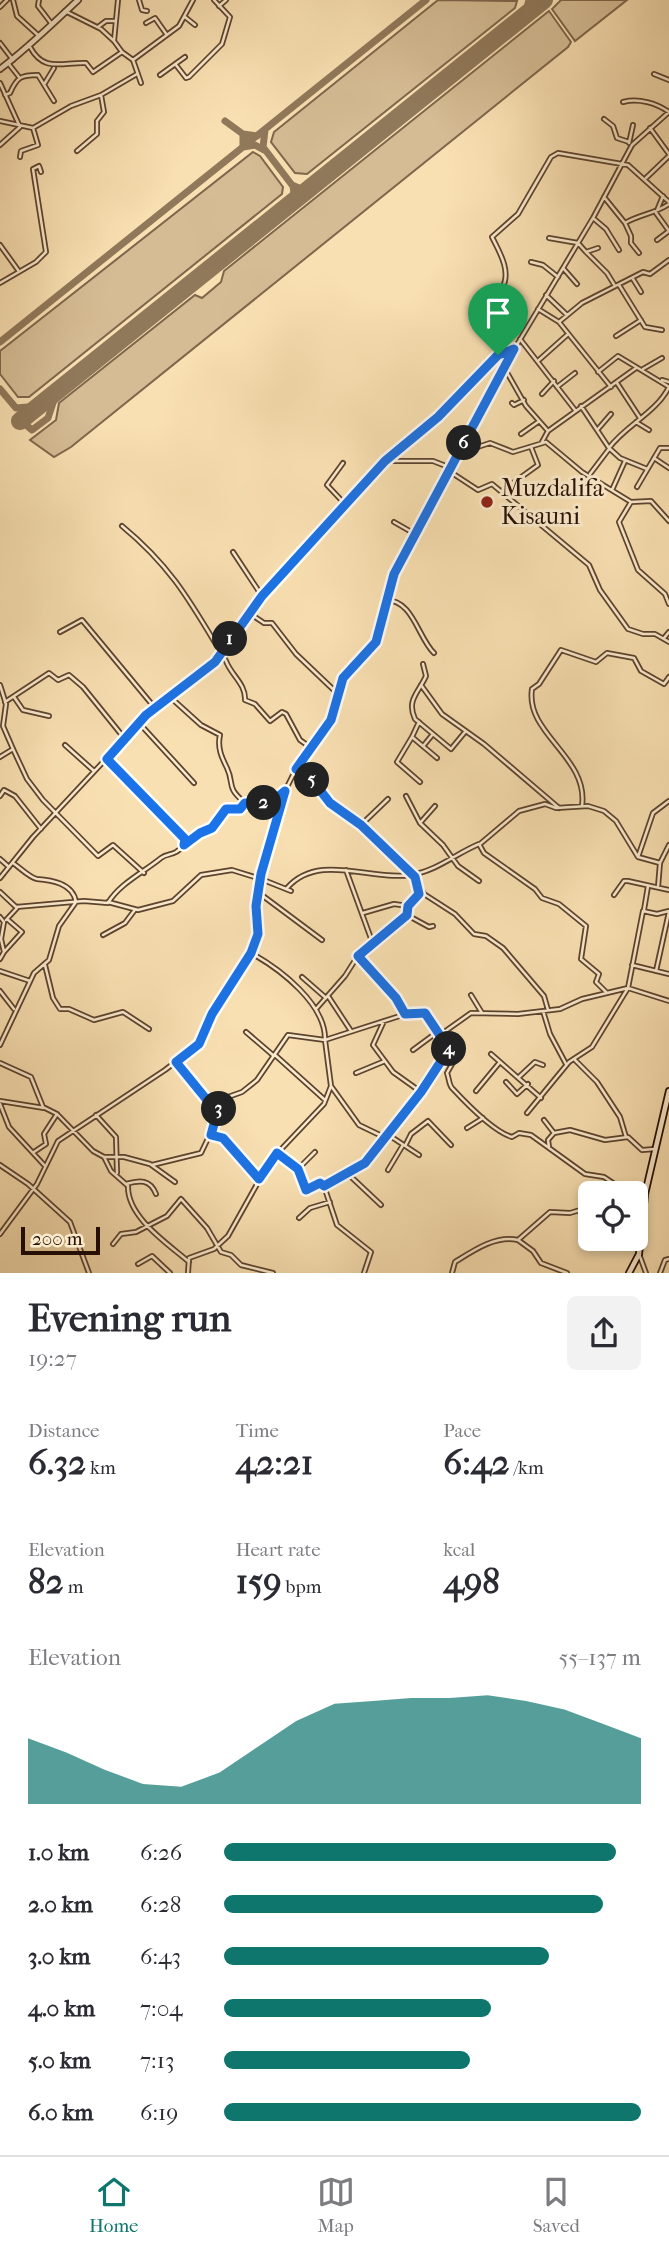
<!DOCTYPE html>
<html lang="en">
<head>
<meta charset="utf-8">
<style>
	:root { --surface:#fff; --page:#f2f2f3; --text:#2b2b33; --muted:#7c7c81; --line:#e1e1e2; --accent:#0f766e }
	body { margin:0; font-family:"IM FELL French Canon",serif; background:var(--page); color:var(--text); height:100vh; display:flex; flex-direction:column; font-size:26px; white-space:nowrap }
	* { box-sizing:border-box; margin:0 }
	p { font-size:23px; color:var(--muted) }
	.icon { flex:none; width:38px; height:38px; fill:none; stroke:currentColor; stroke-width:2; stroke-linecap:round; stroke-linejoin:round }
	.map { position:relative; height:1273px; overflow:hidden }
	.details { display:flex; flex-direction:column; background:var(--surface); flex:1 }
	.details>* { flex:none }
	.controls { position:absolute; left:578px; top:1181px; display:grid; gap:14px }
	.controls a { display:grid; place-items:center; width:70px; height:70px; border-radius:10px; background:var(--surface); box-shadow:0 4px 10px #0003; font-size:35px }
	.scale { position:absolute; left:21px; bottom:18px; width:79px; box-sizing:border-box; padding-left:7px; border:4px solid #270f03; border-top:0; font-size:19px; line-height:24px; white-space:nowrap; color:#270f03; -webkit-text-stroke:5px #fbebcd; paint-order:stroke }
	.pin { position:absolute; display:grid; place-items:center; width:60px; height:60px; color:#fff; margin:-72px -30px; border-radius:50% 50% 50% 0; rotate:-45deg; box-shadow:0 0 7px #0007 }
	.pin .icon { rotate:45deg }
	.km { position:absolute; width:35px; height:35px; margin:-18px; border-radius:50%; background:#222; color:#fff; font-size:19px; line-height:35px; text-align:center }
	.round { display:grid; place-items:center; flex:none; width:74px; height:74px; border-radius:10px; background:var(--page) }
	.overview { display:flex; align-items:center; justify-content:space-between; height:119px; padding:0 28px }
	h1 { font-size:38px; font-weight:800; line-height:52px }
	.figures { display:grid; grid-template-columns:repeat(3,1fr); gap:10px; height:119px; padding:7px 28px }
	.figures div { display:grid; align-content:center }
	.figures b { font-size:35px; font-weight:800 }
	.figures small { font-size:19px; font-weight:400 }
	.figures p { font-size:19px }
	.chart { height:196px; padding:14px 28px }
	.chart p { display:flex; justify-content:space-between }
	.chart svg { width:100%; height:126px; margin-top:7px; fill:var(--accent); opacity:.7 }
	ul { padding:0 28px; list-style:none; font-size:23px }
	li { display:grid; grid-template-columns:112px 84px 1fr; align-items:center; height:52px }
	li i { height:18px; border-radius:9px; background:var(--accent) }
	.menu { display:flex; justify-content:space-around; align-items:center; height:98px; border-top:2px solid var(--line); background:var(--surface); font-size:19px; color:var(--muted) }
	.menu a { display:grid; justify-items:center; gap:4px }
	.menu .active { color:var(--accent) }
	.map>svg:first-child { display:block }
	.green { fill:#d5bc94; stroke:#7e664c; stroke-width:2 }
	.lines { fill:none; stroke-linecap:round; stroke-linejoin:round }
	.taxiway { stroke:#90785a; stroke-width:7 }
	.runway { stroke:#90785a; stroke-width:18 }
	.minor-casing { stroke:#5c432f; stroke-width:6 }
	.tertiary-casing { stroke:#5c432f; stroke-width:8 }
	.secondary-casing { stroke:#270f03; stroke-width:8 }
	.minor { stroke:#fbebcd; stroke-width:2.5 }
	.tertiary { stroke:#fbebcd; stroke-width:4.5 }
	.secondary { stroke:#fbebcd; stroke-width:4.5 }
	.route-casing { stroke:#fff; stroke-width:14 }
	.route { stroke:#1a73e8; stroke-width:9 }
	.poi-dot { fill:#8f2418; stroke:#fbebcd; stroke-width:2.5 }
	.labels { text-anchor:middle; stroke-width:6; stroke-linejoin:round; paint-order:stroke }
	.poi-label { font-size:24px; fill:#270f03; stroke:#fbebcd; text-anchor:start }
</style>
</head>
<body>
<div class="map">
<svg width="669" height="1273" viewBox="0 0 669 1273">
	<rect width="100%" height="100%" fill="#f9e0b2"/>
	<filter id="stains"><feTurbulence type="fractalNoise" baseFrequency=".00286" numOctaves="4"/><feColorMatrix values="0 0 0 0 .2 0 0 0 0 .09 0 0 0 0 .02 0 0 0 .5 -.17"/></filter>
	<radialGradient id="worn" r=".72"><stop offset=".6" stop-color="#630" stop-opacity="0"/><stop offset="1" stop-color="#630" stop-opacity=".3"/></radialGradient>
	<path class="green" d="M 438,0 L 517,1 L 515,8 L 307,174 L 295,173 L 271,142 L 274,132 Z
		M 561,0 L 627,0 L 575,41 L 552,9 Z
		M 549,11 L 571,42 L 568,47 L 71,447 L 54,457 L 30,440 L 56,420 L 59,403 L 195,295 L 202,298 L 221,282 L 224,271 Z
		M 253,152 L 260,156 L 283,187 L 282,194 L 29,397 L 18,397 L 0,374 L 0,351 Z"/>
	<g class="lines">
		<path class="taxiway" d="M 535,0 L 540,0
			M 525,15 L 529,0
			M 225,121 L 247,137
			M 265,130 L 263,147 L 292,185 L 301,189 L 314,185
			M 257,136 L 243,134 L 243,147 L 255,145 L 264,150
			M 290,203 L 294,193 L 293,186
			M 0,342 L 426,0
			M 0,389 L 16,408 L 28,407
			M 42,403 L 28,407 L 23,415 L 26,425 L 32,430 L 48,418 L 57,391"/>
		<path class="runway" d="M 20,421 L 544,0"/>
		<g class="minor-casing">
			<path id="minor" d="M 13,0 L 17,16 L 39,36
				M 39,0 L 38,6 L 51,23
				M 139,0 L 142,10 L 147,11
				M 219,6 L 226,0
				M 0,7 L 7,0
				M 65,11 L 101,29 L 114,41 L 122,52 L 133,60 L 141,83
				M 185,17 L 195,25
				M 146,23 L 155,18 L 167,35
				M 98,27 L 106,21 L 116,21
				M 114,41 L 118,0
				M 0,43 L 13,60
				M 30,47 C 44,73 62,62 86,63 L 93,72 L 122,52
				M 133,60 L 179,26 L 193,0
				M 8,63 L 19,77
				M 176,65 L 186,78 L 189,77 L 222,44 L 230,17 L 214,0
				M 654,74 L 669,80
				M 160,75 L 185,57
				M 0,83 L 20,127
				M 45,83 L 54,68
				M 5,95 L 10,93 C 17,77 21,75 38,75 L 54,101
				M 604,119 L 613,126 L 617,138 L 629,142
				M 0,121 L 33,128 L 38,145 L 21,151 L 20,157
				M 33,128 L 71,106 L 101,95
				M 650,128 L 669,154
				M 629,143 L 633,125
				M 0,145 L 20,127
				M 77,151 L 97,134 L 97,121 L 104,112 L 101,95 L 137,74
				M 646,178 L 669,156
				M 663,196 L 656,213 L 669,231
				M 604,197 L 625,223 C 641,214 654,214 669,204
				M 593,218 L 606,229 L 619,250
				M 625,223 L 631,236 L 631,243 L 639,253
				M 549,238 L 578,243 L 586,252 L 598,248
				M 657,240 L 669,231
				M 0,245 L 18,270
				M 586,252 L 607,273 L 615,286
				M 531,262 L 543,265 L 558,277
				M 563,268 L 577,284
				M 633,279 L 641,292
				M 0,283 L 36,262 L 46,252 L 33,169 L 39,166 L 41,172
				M 619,285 L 645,327 L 662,330
				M 546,295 L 567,315
				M 538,309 L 559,322 L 611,387
				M 559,322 L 582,303 L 643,272 L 650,274 L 669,260
				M 616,336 L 641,320
				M 520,339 L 575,410
				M 511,350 C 502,335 499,322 492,308 C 493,297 496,296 502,288 C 512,272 499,251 492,237 L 518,214 L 551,157 L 558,153 L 628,165 L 669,202
				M 539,360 L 567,335
				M 505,369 L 526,406 L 548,431 L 636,368
				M 643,369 L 662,358
				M 598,372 L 618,356 L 669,387 C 656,413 626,425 609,448 L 620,458 L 647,469
				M 662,380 L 669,382
				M 617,383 L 640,418
				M 557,387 L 575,373
				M 542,394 L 554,381
				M 512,403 L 514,405 L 524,400
				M 581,406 L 609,448
				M 636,422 L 649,430
				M 598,429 L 611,414
				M 521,434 L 538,422
				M 542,442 L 548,431
				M 459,453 L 490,443 L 513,452 L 546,442 L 582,472 L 631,502 L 651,501 L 669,521
				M 654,458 L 669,468
				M 386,461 L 433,461 L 451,468
				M 343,463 L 327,485 L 344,503
				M 449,471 L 478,490 L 492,484 L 589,565 L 600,590 L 628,629 L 643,634 L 655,634 L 669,642
				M 590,474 L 609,449
				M 637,487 L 660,448 L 669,448
				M 612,490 L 625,461
				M 502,491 L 538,465 L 531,447
				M 631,502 L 619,522 L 638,570 L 665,594 L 669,604
				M 394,522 L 415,534
				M 122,526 C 174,569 192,605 226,661 C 231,675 246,684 245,700 L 255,704 L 270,721 L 282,712 L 286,714 L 300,740 L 310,747
				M 233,552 L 262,596
				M 385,600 C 413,599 418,638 434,653
				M 249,613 L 264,623 L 272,623 L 296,654 L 338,694
				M 60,632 L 82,620 L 155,708
				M 664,638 L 669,632
				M 423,664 L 426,676 C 419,692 406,700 415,719 L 451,749 L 465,732
				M 0,685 L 6,704 L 3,726 L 13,749
				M 421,685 L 442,714 L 484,744 L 559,808
				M 14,697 L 23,710 L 49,716
				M 170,697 L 201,725 L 220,735 C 217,748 222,758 227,768 C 235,785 225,786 245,803
				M 5,702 L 49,673 L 58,680 L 69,675 L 83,687 L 125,739
				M 419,722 L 412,737 L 437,758
				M 139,723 L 194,783
				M 412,737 L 397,762 L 420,782
				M 65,745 L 94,771
				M 424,745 L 433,734
				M 0,757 L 13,749 L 27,779 L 43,800 L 98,856 L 113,845 L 144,873
				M 107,759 L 185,839 L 184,845
				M 297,770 L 309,776 L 330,803 L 361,825 L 415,877 L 424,894 L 455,914 L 474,934 L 486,936 L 503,948 L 544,996 L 548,1010
				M 0,796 L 4,790 L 15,796 L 41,829
				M 406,796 L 420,823 L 443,845 L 458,866 L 479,881
				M 582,806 C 589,757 525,734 532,689 L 539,684 L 561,650 L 596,662 L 607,653 L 634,658 L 641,671 L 664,684 L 669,677
				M 420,823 L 435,806
				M 361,825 L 388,799
				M 480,844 L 519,811 L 545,804 L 556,808 L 588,806 L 604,811 L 616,821 L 638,857 L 660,863 L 658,887
				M 638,857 L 653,813 L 669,801
				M 0,859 L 9,867
				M 660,863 L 669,845
				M 346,870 L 373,944
				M 0,878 L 33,837 L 147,715 L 215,662 L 262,596 L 385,461 L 437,417 L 498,355 L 514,349
				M 287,888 C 319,852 370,881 410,875 C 437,871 455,854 479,844 L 484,853 L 535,889 L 542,898 L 559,904 L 586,926 L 581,959 L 599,974 L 596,982 L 606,992
				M 0,892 L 16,907 L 84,901 L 108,903 C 119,884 144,872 161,858 C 166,854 171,855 176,852 C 189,843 197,834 212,828 L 222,812 L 240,809 L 245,803 L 259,804 L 274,800 L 285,791
				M 259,893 L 322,940
				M 614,895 L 624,881 L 628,881 L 669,890
				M 108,902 L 138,910 L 173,901 L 201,875 L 232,870 L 261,879 L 285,791 L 301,759 L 331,720 L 343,678 L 376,642 L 394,574 L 423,516 L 518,343 L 593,218 L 632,145 L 669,112 C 656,103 639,98 623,102
				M 410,906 L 418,897 L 419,888
				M 644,910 L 648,886
				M 669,911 L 657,914 L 643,911 L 628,988 L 669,1001
				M 363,913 L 394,904 L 408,906 L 407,915
				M 0,917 L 4,922 L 1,939 L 4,952 L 0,959
				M 6,920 L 18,907
				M 103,935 L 125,923 L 134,911
				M 4,952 L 22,932 L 7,919
				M 358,956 L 395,998 L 406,1014 L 425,1013 L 455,1059 L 447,1073 C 449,1078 449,1085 452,1088 C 465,1102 494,1132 512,1137 L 519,1133 L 531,1135 L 585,1174 L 604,1177 L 628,1193
				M 45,965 L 53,998 L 60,1009 L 69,1009 L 94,1020 L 123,1012 L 149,1029
				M 632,965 L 669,974
				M 0,971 L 30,981
				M 656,971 L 669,912
				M 302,977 L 326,998
				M 0,991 L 14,1009
				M 471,995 L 482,1013
				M 328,996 L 351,1031
				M 316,1009 L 345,976 L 359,954 L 407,915 L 429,927 L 433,926
				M 543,1011 L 550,1034 L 566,1064
				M 384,1021 L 373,1045 L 393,1072 L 421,1092
				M 246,1032 L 274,1056
				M 440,1035 L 471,1013 L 518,1014 L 560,1009 L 582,999 L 628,988
				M 0,1045 L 34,973 L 49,960 L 59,926 L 76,902 C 73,883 51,880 37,879 C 30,878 19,867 13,863
				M 413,1050 L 436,1033
				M 491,1054 L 541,1098
				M 275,1055 L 325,1100
				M 575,1060 L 597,1082 L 620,1117 L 626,1137
				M 176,1062 L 207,1100 L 221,1110
				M 0,1063 L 31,1077 L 43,1107 L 57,1114 L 44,1134 L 46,1144 L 34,1152
				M 356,1073 L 385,1061
				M 519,1077 L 535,1062 L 543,1065
				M 506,1082 L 517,1094 L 528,1084
				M 331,1086 L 359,1125 L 386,1138
				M 476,1091 L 500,1062
				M 0,1101 L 44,1108
				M 0,1104 L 9,1127 L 45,1166
				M 527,1113 L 569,1062 L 592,1047 L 628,988
				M 57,1114 L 93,1151 L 104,1157 L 124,1157 L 150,1164 L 175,1182
				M 96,1115 L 116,1137 L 117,1173
				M 544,1120 L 554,1133 L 548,1140 L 549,1147
				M 467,1128 L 483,1118
				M 554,1133 L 570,1130 L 605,1140 L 628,1137 L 642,1150 L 655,1149
				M 387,1134 L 419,1155
				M 211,1135 L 223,1138 L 259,1179
				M 405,1146 L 411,1134 L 428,1121 L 451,1145
				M 277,1153 L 298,1169 L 306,1190 L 320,1183 L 324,1186 L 337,1225 L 371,1252 L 364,1273
				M 104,1157 L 111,1171 L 128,1186 C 127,1217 167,1243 189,1262
				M 0,1165 L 28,1184 L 70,1222 L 89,1273
				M 152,1165 L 201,1153 L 228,1097 L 242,1092 L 257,1080 L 288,1035 L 325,1040 C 326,1004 280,969 251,953
				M 298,1169 L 315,1152
				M 388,1170 L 403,1145
				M 347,1173 L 381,1205
				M 126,1184 C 140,1180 150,1179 156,1194
				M 324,1186 L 365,1163 L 421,1092 L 449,1049
				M 628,1193 L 645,1194
				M 299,1218 L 310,1208 L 330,1202
				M 0,1234 L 37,1184 L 58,1141 L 165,1070 L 199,1044 L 212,1014 L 248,959 L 256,940 L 256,906 L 261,879 L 291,891
				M 518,1240 L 533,1251 L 541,1263 L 567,1273
				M 113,1244 L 121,1234 L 136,1232 L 167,1216 L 181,1199 L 207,1228 L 221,1252 L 231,1255 L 241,1265 L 273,1273
				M 639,1254 L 646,1273
				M 138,1264 L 152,1256 L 170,1273
				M 188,1273 L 189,1258 L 214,1249 L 228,1236 L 270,1161 L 324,1104 L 331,1086 L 325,1040 L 406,1014
				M 452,1273 L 455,1262 C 474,1250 496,1235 518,1240 L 550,1212 L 570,1213 L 590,1207
				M 660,1273 L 665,1260 L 669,1259"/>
		</g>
		<g class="tertiary-casing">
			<path id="tertiary" d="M 0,69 C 28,48 52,24 78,0"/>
		</g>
		<g class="secondary-casing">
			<path id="secondary" d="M 629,1273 L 639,1254 L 645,1194 L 669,1091"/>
		</g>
		<use href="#minor" class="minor"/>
		<use href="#tertiary" class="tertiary"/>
		<use href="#secondary" class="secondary"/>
	</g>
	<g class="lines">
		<g class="route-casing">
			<path id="route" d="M 514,349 L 394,574 L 376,642 L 343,678 L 331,720 L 296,769 L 309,776 L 330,803 L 361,825 L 415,877 L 419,894 L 408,906 L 407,915 L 358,956 L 396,998 L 405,1014 L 425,1013 L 449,1049 L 421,1092 L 365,1163 L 324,1186 L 320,1183 L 306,1190 L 298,1169 L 277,1153 L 259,1179 L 223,1138 L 211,1135 L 214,1124 L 223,1110 L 207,1100 L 176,1062 L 199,1044 L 212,1014 L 251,953 L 258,934 L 256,906 L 261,874 L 285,791 L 274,800 L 259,804 L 245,803 L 240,809 L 226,809 L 212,828 L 200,833 L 184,845 L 185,839 L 107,759 L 146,715 L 215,662 L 262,596 L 385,461 L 438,417 L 498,355 Z"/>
		</g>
		<use href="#route" class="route"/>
	</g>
	<circle class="poi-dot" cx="487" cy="502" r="7"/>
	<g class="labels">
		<g class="poi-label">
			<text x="501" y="496">Muzdalifa<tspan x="501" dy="28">Kisauni</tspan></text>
		</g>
	</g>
	<rect width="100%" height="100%" filter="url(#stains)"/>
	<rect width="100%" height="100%" fill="url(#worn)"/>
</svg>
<div class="controls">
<a><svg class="icon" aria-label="locate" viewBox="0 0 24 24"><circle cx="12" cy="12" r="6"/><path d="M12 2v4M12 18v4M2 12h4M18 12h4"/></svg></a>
</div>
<div class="scale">200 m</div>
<div class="pin" style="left:498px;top:355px;background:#1e9e55"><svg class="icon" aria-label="arrive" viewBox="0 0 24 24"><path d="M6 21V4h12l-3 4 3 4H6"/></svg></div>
<b class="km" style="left:230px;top:639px">1</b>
<b class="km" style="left:264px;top:803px">2</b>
<b class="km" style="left:219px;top:1109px">3</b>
<b class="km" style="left:449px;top:1049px">4</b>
<b class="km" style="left:312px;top:780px">5</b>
<b class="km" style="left:464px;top:443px">6</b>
</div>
<section class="details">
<div class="overview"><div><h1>Evening run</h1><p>19:27</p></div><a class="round"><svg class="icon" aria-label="share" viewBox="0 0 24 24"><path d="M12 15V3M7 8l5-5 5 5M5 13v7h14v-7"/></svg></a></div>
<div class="figures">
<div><p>Distance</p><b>6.32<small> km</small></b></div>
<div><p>Time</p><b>42:21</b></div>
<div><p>Pace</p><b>6:42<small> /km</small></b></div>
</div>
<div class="figures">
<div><p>Elevation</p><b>82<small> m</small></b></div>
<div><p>Heart rate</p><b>159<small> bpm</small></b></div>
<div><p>kcal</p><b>498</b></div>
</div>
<div class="chart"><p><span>Elevation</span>55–137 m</p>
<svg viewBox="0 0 160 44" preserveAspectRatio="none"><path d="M0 44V21L10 26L20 32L30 37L40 38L50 33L60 24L70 15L80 9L90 8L100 7L110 7L120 6L130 8L140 11L150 16L160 21V44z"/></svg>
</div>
<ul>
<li><b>1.0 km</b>6:26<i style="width:94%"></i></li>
<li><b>2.0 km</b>6:28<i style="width:91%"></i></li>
<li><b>3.0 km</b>6:43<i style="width:78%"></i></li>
<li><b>4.0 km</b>7:04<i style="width:64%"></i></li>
<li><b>5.0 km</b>7:13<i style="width:59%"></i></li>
<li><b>6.0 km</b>6:19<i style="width:100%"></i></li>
</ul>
</section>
<nav class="menu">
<a class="active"><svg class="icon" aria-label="home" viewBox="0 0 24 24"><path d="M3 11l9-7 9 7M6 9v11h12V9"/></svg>Home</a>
<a><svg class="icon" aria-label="map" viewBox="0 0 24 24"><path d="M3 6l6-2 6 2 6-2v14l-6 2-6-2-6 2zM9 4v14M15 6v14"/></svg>Map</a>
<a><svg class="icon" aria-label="saved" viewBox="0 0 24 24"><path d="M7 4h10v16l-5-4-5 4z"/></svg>Saved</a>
</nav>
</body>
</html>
